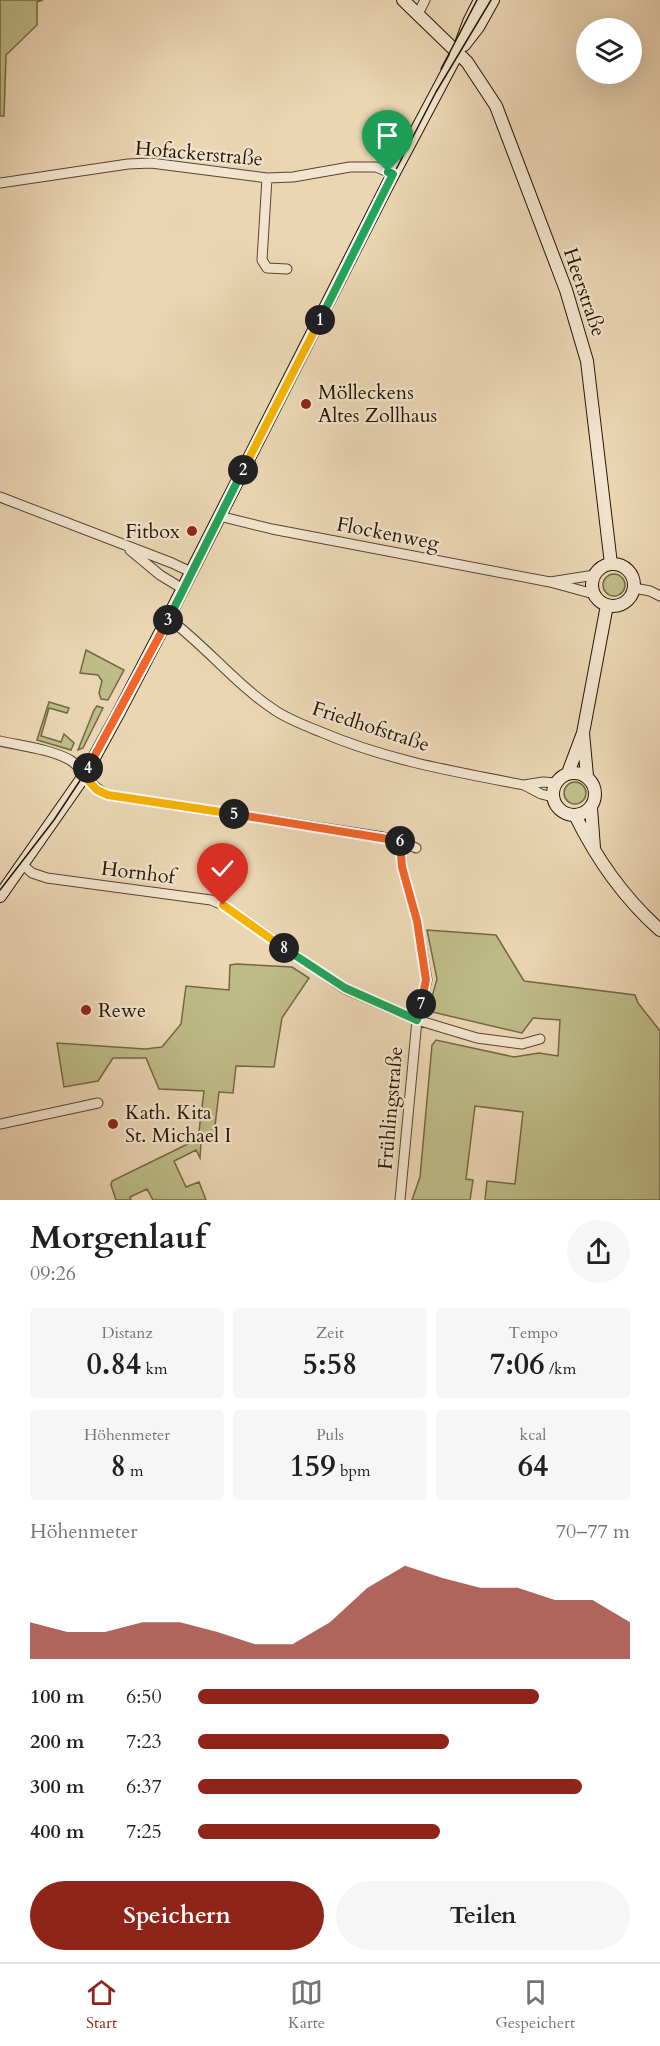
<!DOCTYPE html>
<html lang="de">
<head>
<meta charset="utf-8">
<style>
	:root { --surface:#fff; --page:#f6f6f6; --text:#202124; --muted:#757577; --line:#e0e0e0; --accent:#8f2418 }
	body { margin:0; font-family:Cardo,serif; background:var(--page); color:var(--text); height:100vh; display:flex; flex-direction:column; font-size:22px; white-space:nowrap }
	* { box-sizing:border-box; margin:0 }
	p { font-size:20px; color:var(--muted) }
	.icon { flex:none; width:33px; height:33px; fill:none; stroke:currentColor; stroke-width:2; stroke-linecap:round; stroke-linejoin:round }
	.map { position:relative; height:1200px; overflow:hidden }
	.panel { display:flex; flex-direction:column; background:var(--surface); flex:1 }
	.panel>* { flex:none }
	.fabs { position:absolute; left:576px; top:18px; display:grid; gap:12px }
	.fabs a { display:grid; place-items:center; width:66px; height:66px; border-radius:50%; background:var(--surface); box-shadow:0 6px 24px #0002; font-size:30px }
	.pin { position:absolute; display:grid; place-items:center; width:51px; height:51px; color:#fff; margin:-62px -26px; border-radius:50% 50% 50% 0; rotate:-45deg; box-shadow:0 0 6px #0007 }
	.pin .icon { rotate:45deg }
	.km { position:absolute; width:30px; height:30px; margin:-15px; border-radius:50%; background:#222; color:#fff; font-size:16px; line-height:30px; text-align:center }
	.round { display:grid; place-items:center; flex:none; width:63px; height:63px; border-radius:32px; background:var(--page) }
	.summary { display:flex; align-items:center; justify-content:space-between; height:102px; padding:0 30px }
	h1 { font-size:33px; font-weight:700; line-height:45px }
	.stats { display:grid; grid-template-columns:repeat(3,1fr); gap:9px; height:102px; padding:6px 30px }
	.stats div { display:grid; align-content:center; border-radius:6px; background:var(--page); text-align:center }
	.stats b { font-size:30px; font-weight:700 }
	.stats small { font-size:16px; font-weight:400 }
	.stats p { font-size:16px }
	.chart { height:168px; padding:12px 30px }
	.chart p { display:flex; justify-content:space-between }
	.chart svg { width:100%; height:108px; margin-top:6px; fill:var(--accent); opacity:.7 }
	.cta { display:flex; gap:12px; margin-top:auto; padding:12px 30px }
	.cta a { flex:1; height:69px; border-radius:36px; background:var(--accent); color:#fff; font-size:24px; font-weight:700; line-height:69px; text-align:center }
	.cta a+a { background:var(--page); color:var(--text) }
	ul { padding:0 30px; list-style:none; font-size:20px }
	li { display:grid; grid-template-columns:96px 72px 1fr; align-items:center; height:45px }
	li i { height:15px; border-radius:8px; background:var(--accent) }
	.tab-bar { display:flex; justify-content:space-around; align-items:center; height:84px; border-top:2px solid var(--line); background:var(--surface); font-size:16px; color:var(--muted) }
	.tab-bar a { display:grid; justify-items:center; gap:3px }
	.tab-bar .current { color:var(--accent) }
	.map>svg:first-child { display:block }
	.green { fill:#bebc88; stroke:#736844; stroke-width:1.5 }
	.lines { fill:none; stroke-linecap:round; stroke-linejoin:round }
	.street-casing { stroke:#59442d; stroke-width:11 }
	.secondary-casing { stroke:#281400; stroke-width:14 }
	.street { stroke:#f2e4ce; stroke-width:9 }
	.secondary { stroke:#f2e4ce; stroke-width:12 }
	.tram { stroke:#281400; stroke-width:1.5 }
	.split-1-casing { stroke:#fff; stroke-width:12 }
	.split-2-casing { stroke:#fff; stroke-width:12 }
	.split-3-casing { stroke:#fff; stroke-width:12 }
	.split-4-casing { stroke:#fff; stroke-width:12 }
	.split-5-casing { stroke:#fff; stroke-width:12 }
	.split-6-casing { stroke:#fff; stroke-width:12 }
	.split-7-casing { stroke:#fff; stroke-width:12 }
	.split-8-casing { stroke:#fff; stroke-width:12 }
	.split-9-casing { stroke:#fff; stroke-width:12 }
	.split-1 { stroke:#22a559; stroke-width:8 }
	.split-2 { stroke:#f5b400; stroke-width:8 }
	.split-3 { stroke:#22a559; stroke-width:8 }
	.split-4 { stroke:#f0652b; stroke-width:8 }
	.split-5 { stroke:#f5b400; stroke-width:8 }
	.split-6 { stroke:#f0652b; stroke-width:8 }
	.split-7 { stroke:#f0652b; stroke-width:8 }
	.split-8 { stroke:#22a559; stroke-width:8 }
	.split-9 { stroke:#f5b400; stroke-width:8 }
	.poi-dot { fill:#8f2418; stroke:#f2e4ce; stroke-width:2 }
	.labels { text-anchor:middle; stroke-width:4.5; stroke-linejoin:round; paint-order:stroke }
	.street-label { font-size:20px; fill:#281400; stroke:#f2e4ce }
	.poi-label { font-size:20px; fill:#281400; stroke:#f2e4ce; text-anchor:start }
</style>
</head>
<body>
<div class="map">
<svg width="660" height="1200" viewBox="0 0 660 1200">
	<rect width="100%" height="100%" fill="#ebd6b3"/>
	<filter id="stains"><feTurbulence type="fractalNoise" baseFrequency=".00333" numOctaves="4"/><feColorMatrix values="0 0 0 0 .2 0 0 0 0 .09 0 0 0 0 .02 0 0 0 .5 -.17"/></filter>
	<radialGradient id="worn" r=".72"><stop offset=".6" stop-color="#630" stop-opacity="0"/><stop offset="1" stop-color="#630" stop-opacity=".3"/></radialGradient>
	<path class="green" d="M 0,0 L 43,0 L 37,2 L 37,25 L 6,55 L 4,116 L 0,116 Z
		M603 585a11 11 0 1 1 22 0a11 11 0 1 1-22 0Z
		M 86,650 L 124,670 L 108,700 L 101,699 L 99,693 L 102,681 L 98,675 L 80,673 Z
		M 49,702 L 69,708 L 67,713 L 49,708 L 41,736 L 61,742 L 64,734 L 74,743 L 71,750 L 37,740 Z
		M 97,706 L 103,708 L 83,748 L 78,750 L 94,710 Z
		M564 793a11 11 0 1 1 22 0a11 11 0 1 1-22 0Z
		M 427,930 L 496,935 L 524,981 L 635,995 L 638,1003 L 660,1031 L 660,1200 L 485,1200 L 487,1181 L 515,1184 L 523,1112 L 475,1106 L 466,1179 L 473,1180 L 470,1200 L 412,1200 L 420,1177 L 432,1045 L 436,1040 L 514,1057 L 539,1053 L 558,1056 L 560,1020 L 533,1018 L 522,1033 L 428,1011 L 437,979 Z
		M 237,964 L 292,967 L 309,978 L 282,1018 L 274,1067 L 236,1066 L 233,1093 L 219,1092 L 213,1143 L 201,1142 L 200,1158 L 196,1150 L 174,1161 L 186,1187 L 199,1182 L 206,1200 L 153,1200 L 147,1189 L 130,1197 L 131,1200 L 116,1200 L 111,1185 L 112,1181 L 198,1139 L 204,1091 L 159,1089 L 146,1058 L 113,1058 L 98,1081 L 64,1087 L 57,1043 L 145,1049 L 162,1047 L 181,1024 L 186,986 L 229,990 L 230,965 Z"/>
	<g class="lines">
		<g class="street-casing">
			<path id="street" d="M 418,14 L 425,0
				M 267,178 L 262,260 L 267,268 L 287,269
				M 0,183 L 128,164 L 151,163 L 267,178 L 293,177 L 350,167 L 376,167 L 393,174
				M 0,497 L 172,563 L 191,572
				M 219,516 L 272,529 L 550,582 L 594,594
				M 130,550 L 160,575 L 183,589
				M 550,582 L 595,575
				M 634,588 L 650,591 L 660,596
				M 168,618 C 206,646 236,685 276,711 C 290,720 306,726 321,732 C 386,760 456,772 524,785 L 541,794 L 553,797
				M 0,741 C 22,746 50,749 70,760 C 86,770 87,785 108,795 L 383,837 L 401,841 L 416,848
				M 524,785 L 543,782 L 556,783
				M 23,865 L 32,873 L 47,878 L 211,900 L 223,905 L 345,989 L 417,1020 L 477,1038 L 522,1044 L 540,1039
				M 0,1124 L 98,1103
				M 400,1200 L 417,1020 L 427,980 L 417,921 L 402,867 L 401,841"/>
		</g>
		<g class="secondary-casing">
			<path id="secondary" d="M 403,0 L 467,62 L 496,106 L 566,290 L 587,361 L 611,564
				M 464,45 L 478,27 L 493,0
				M592 585a21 21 0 1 1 42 0a21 21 0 1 1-42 0Z
				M 583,733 L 587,776
				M553 794a21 21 0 1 1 42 0a21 21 0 1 1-42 0Z
				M 568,773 L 583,733 L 607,605
				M 591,808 L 594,848
				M 575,815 C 596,858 624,898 660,930
				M 0,896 L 84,776 L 119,712 L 168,618 L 388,184 L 458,52 L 469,22 L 480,0"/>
		</g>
		<use href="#street" class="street"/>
		<use href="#secondary" class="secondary"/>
		<path class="tram" d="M 441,69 L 477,0
			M 0,890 L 54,820 L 83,776 L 436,92 L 491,0"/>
	</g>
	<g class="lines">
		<g class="split-1-casing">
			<path id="split-1" d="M 320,320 L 393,174 L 388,172"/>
		</g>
		<g class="split-2-casing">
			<path id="split-2" d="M 243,470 L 320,320"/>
		</g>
		<g class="split-3-casing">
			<path id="split-3" d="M 168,620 L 243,470"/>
		</g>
		<g class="split-4-casing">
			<path id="split-4" d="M 88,768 L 168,620"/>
		</g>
		<g class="split-5-casing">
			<path id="split-5" d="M 88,768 L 84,776 L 97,790 L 108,795 L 234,814"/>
		</g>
		<g class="split-6-casing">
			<path id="split-6" d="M 234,814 L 400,841"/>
		</g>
		<g class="split-7-casing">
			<path id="split-7" d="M 400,841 L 402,867 L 417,921 L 426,980 L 421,1004"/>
		</g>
		<g class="split-8-casing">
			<path id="split-8" d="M 284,948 L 345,988 L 417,1020 L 421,1004"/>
		</g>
		<g class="split-9-casing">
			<path id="split-9" d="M 223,905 L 284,948"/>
		</g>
		<use href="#split-1" class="split-1"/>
		<use href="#split-2" class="split-2"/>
		<use href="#split-3" class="split-3"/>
		<use href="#split-4" class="split-4"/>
		<use href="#split-5" class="split-5"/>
		<use href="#split-6" class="split-6"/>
		<use href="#split-7" class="split-7"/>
		<use href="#split-8" class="split-8"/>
		<use href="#split-9" class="split-9"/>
	</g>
	<g class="poi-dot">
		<circle cx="306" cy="404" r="6"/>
		<circle cx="192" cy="531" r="6"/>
		<circle cx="86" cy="1010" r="6"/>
		<circle cx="113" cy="1124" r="6"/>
	</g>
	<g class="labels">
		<g class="street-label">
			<text transform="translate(199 153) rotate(5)" y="7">Hofackerstraße</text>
			<text transform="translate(585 292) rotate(71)" y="7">Heerstraße</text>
			<text transform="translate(388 533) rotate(11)" y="7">Flockenweg</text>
			<text transform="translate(371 726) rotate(18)" y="7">Friedhofstraße</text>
			<text transform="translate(138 872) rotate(7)" y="7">Hornhof</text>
			<text transform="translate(390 1108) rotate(-85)" y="7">Frühlingstraße</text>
		</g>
		<g class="poi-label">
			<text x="318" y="399">Mölleckens<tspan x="318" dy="23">Altes Zollhaus</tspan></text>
			<text x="180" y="538" text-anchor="end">Fitbox</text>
			<text x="98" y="1017">Rewe</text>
			<text x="125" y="1119">Kath. Kita<tspan x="125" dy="23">St. Michael I</tspan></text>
		</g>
	</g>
	<rect width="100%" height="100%" filter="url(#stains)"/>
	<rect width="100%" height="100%" fill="url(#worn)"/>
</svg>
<div class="fabs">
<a><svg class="icon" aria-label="layers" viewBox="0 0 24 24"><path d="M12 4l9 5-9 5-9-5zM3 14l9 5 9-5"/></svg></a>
</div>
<div class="pin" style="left:388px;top:172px;background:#1e9e55"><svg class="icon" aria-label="arrive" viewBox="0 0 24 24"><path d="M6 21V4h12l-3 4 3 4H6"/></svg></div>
<div class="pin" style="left:223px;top:905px;background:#d93025"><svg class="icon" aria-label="check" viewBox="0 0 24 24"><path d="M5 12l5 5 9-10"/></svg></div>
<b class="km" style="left:320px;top:320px">1</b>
<b class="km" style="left:243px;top:470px">2</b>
<b class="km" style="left:168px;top:620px">3</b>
<b class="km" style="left:88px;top:768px">4</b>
<b class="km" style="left:234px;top:814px">5</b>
<b class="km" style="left:400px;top:841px">6</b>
<b class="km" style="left:421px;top:1004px">7</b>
<b class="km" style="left:284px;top:948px">8</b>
</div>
<section class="panel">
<div class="summary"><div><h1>Morgenlauf</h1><p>09:26</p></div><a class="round"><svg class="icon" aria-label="share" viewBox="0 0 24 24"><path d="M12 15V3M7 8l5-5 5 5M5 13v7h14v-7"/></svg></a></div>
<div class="stats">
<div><p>Distanz</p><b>0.84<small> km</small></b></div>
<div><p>Zeit</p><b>5:58</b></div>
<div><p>Tempo</p><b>7:06<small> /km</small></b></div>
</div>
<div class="stats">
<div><p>Höhenmeter</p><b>8<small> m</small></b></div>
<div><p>Puls</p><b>159<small> bpm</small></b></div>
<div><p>kcal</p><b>64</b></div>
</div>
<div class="chart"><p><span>Höhenmeter</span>70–77 m</p>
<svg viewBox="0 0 160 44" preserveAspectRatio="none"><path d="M0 44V29L10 33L20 33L30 29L40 29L50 33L60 38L70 38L80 29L90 15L100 6L110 11L120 15L130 15L140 20L150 20L160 29V44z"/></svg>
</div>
<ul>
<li><b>100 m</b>6:50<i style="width:79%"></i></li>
<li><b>200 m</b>7:23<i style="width:58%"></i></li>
<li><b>300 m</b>6:37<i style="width:89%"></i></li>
<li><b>400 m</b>7:25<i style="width:56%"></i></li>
</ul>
<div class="cta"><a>Speichern</a><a>Teilen</a></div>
</section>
<nav class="tab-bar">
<a class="current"><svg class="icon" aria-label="home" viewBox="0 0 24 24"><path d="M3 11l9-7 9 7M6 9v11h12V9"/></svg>Start</a>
<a><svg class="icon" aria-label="map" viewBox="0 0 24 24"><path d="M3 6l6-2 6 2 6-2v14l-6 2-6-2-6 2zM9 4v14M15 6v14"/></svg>Karte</a>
<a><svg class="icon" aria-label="saved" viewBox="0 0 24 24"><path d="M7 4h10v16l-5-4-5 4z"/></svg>Gespeichert</a>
</nav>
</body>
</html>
